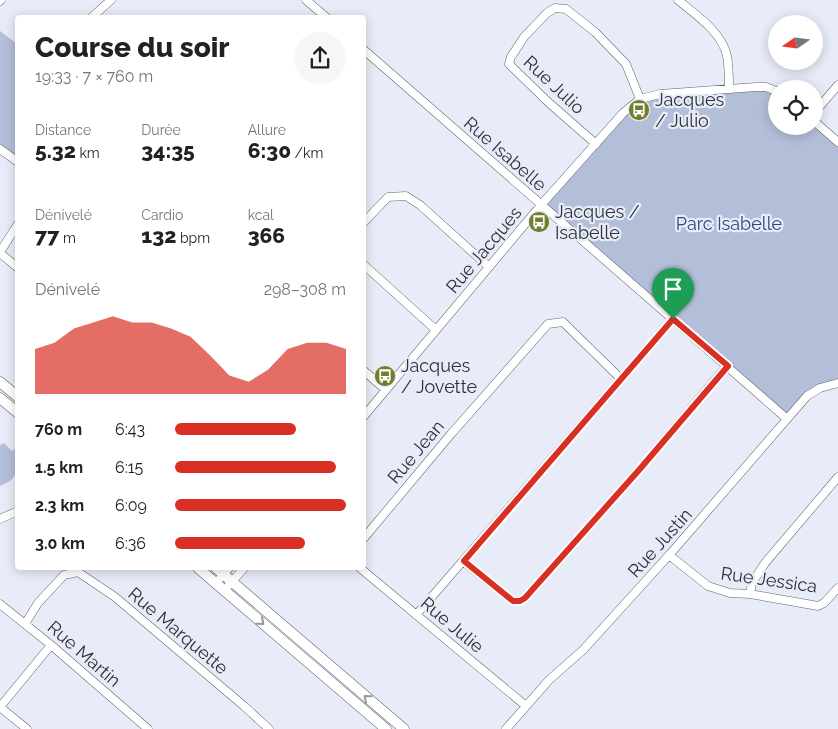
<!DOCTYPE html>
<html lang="fr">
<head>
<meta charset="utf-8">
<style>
	:root { --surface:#fff; --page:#f6f6f6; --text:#222; --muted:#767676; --accent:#d93025 }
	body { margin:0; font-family:Raleway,sans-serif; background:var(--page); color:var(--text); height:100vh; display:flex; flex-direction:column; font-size:19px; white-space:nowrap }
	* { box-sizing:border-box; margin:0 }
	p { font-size:16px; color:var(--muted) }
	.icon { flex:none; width:28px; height:28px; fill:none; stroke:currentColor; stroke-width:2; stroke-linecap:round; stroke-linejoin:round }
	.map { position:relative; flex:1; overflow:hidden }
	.side { position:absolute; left:15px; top:15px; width:351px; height:555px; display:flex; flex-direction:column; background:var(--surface); border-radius:5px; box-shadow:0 2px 12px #0003 }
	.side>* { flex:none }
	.needle { width:32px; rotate:256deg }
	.controls { position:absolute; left:768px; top:15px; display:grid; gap:10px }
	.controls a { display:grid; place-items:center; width:55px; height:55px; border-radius:50%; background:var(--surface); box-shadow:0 2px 12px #0003; font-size:25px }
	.pin { position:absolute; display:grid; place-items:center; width:42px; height:42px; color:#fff; margin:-51px -21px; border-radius:50% 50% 50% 0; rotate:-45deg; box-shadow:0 0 5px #0007 }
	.pin .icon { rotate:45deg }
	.round { display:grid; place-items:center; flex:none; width:52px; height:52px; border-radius:26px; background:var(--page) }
	.head { display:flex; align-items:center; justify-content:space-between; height:85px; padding:0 20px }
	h1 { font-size:28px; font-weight:800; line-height:38px }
	.metrics { display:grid; grid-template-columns:repeat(3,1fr); gap:8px; height:85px; padding:5px 20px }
	.metrics div { display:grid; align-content:center }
	.metrics b { font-size:21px; font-weight:800 }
	.metrics small { font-size:14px; font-weight:400 }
	.metrics p { font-size:14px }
	.chart { height:140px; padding:10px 20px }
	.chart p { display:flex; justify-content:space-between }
	.chart svg { width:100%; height:90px; margin-top:5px; fill:var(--accent); opacity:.7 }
	ul { padding:0 20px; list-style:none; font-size:16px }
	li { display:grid; grid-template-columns:80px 60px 1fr; align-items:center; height:38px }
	li i { height:12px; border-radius:6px; background:var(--accent) }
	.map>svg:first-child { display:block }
	.green { fill:#b3bed9 }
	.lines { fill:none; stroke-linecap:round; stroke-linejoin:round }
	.minor-casing { stroke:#60646e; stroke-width:9 }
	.major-casing { stroke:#60646e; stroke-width:11 }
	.minor { stroke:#fff; stroke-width:8 }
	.major { stroke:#fff; stroke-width:10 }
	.oneway { stroke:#97989a }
	.route-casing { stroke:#fff; stroke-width:10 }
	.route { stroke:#d93025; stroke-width:6 }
	.labels { text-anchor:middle; stroke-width:4.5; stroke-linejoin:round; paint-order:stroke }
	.street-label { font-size:18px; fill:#2f3136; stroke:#e7ecf8 }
	.poi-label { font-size:18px; fill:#2f3136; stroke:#e7ecf8; text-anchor:start }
	.park-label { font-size:18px; fill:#34467b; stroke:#e7ecf8 }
</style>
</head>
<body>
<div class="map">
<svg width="838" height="729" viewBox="0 0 838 729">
	<rect width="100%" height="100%" fill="#e7ecf8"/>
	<path class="green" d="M 0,31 L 17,44 L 17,162 L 0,149 Z
		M 729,88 L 776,91 L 776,126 L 814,126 L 814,121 L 838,140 L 838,383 L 820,388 L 786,418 L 541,205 L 640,99 Z
		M 4,443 L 12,451 L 17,447 L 17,473 L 10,481 L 0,486 L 0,445 Z"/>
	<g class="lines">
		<g class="minor-casing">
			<path id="minor" d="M 306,0 L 327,18
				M 678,0 C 696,15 722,32 727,56 C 729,67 729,78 729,88
				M 0,1 L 1,0
				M 91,18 L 111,0
				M 364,50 L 786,418
				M 814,113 L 838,85
				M 814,121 L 838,142
				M 596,144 L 548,102 L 509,64 L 511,57 L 524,37 L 547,13 L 555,8 L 566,9 L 595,32 L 626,64 L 640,99
				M 0,149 L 18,162
				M 364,222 L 388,197 L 406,196 L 420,205 L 489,267
				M 0,252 L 18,224
				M 0,253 L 18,268
				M 364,265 L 436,330
				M 364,371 L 386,390
				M 364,416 L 541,205 L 623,113 L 640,99 L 660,94 L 756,87 L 766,87 L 776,91
				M 0,519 L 18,511
				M 364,538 L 451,434 L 548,324 L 563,322 L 621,379
				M 669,555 L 708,586 L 730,593 L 750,594 L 818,606 L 824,603 L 838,588
				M 463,561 L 513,601 L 520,601 L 525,598 L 639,470 L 727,366
				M 360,568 L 526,706
				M 216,583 L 229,568
				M 229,585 L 244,568
				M 750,594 L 752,583 L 765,563 L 838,477
				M 0,604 L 51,645 L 148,729
				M 416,615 L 673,319
				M 25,624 L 38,603 L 64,575 L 78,572 L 115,597 L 244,706 L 269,729
				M 0,707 L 51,645
				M 0,707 L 27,729
				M 506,729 L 549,680 L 583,650 L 671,553 L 807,396 L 820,388 L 838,383"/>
		</g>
		<g class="major-casing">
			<path id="major" d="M 0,382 L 18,397
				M 0,398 L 18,413
				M 198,568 L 386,729
				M 216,568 L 404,729"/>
		</g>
		<use href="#minor" class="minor"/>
		<use href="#major" class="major"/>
	</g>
	<defs><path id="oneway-chevron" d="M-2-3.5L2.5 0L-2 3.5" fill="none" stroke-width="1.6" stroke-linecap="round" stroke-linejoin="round" transform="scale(1.25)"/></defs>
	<g class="oneway">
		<use href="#oneway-chevron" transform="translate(261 622) rotate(41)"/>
		<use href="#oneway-chevron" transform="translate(367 698) rotate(-140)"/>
	</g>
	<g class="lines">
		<g class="route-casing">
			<path id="route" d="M 673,319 L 728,366 L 639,470 L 525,598 L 520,601 L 513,601 L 464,561 Z"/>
		</g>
		<use href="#route" class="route"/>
	</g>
	<defs>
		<g id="bus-disc" transform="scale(1.125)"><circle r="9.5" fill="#717f2c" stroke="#e7ecf8"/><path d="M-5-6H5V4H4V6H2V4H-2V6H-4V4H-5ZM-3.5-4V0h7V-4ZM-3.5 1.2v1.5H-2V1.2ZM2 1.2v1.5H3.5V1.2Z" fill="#fff"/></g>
	</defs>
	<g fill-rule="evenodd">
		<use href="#bus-disc" x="639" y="110"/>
		<use href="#bus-disc" x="539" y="222"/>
		<use href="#bus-disc" x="385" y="376"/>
	</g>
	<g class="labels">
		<g class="street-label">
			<text transform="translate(554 85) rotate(43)" y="6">Rue Julio</text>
			<text transform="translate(505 154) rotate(41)" y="6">Rue Isabelle</text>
			<text transform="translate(484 250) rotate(-50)" y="6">Rue Jacques</text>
			<text transform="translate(416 452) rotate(-50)" y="6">Rue Jean</text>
			<text transform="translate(660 543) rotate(-48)" y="6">Rue Justin</text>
			<text transform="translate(769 580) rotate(8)" y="6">Rue Jessica</text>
			<text transform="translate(452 625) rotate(40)" y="6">Rue Julie</text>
			<text transform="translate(178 631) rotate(40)" y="6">Rue Marquette</text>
			<text transform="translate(84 654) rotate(41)" y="6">Rue Martin</text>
		</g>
		<g class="poi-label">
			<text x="655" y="106">Jacques<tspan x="655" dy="21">/ Julio</tspan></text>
			<text x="555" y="218">Jacques /<tspan x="555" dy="21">Isabelle</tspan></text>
			<text x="401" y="372">Jacques<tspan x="401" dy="21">/ Jovette</tspan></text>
		</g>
		<g class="park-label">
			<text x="729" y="230">Parc Isabelle</text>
		</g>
	</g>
</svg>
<div class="controls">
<a><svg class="needle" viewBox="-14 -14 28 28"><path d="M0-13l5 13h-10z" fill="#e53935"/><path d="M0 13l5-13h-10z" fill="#767676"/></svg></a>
<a><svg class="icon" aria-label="locate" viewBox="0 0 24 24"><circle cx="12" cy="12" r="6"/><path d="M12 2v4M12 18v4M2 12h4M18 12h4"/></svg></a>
</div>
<div class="pin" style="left:673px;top:319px;background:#1e9e55"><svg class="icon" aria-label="arrive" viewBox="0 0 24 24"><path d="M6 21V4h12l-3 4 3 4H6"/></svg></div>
<section class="side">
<div class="head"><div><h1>Course du soir</h1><p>19:33 · 7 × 760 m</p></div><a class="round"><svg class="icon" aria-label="share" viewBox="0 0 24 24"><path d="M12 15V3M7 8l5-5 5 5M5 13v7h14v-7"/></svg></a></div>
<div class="metrics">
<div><p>Distance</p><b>5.32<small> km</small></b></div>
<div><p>Durée</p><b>34:35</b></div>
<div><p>Allure</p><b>6:30<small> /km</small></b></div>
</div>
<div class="metrics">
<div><p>Dénivelé</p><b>77<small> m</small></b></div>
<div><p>Cardio</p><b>132<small> bpm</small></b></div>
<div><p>kcal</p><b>366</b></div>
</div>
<div class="chart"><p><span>Dénivelé</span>298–308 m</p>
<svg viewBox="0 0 160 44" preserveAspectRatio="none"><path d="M0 44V22L10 19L20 12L30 9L40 6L50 9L60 9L70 12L80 16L90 25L100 35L110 38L120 32L130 22L140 19L150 19L160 22V44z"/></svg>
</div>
<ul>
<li><b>760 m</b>6:43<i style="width:71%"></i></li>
<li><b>1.5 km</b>6:15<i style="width:94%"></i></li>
<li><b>2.3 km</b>6:09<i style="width:100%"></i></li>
<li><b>3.0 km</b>6:36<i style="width:76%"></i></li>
</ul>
</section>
</div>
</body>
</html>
